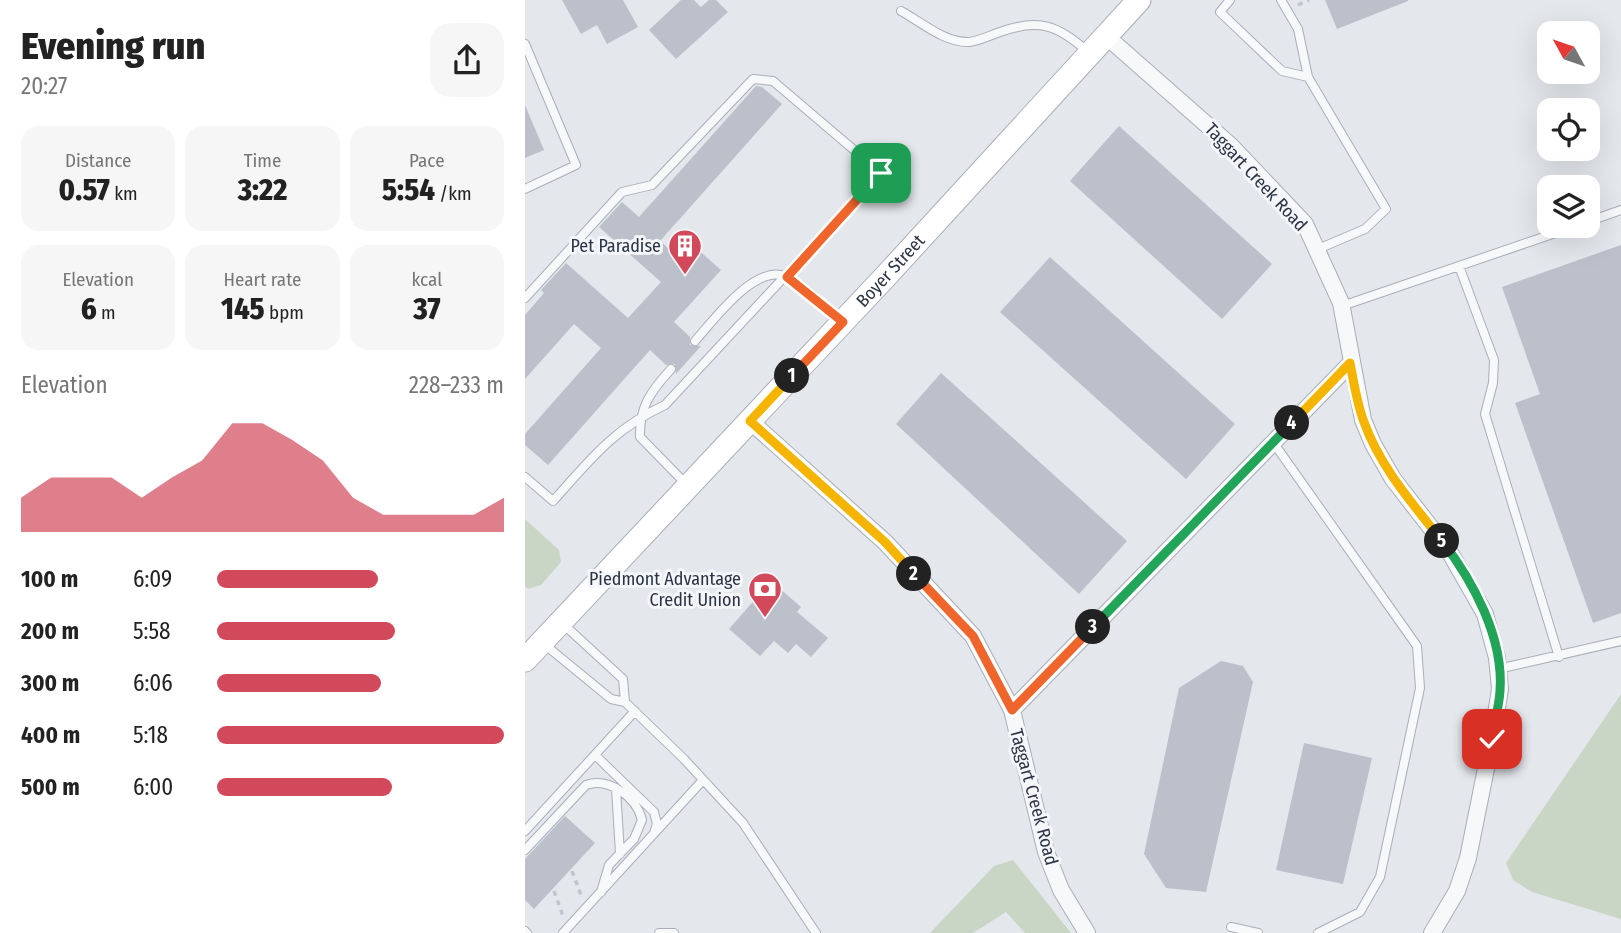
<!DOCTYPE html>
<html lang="en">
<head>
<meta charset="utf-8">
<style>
	:root { --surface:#fff; --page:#f6f6f6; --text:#222; --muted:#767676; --accent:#d1495b }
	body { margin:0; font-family:"Fira Sans Condensed",sans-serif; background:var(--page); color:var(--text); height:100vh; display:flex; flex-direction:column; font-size:26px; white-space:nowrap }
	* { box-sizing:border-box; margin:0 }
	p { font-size:23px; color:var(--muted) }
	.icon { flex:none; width:38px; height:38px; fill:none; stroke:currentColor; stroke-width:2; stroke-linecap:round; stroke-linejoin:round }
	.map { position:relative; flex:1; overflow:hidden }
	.sheet { display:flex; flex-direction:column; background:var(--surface); width:525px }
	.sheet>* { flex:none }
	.needle { width:46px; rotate:310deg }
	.tools { position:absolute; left:1012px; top:21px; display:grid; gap:14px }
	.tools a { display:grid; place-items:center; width:63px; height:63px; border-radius:14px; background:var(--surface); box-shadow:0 7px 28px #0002; font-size:35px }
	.pin { position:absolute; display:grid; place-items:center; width:60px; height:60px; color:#fff; margin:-30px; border-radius:14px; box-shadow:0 4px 10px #0006 }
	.km { position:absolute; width:35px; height:35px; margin:-18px; border-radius:50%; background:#222; color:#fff; font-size:19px; line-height:35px; text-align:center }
	.round { display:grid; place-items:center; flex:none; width:74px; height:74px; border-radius:21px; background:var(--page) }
	.summary { display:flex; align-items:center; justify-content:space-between; height:119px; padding:0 21px }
	h1 { font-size:38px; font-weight:800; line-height:52px }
	.figures { display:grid; grid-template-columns:repeat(3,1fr); gap:10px; height:119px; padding:7px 21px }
	.figures div { display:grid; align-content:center; border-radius:18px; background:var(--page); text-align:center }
	.figures b { font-size:30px; font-weight:800 }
	.figures small { font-size:19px; font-weight:400 }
	.figures p { font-size:19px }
	.chart { height:196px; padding:14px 21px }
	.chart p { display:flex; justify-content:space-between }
	.chart svg { width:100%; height:126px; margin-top:7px; fill:var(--accent); opacity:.7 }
	ul { padding:0 21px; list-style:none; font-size:23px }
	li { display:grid; grid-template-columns:112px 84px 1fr; align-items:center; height:52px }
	li i { height:18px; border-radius:9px; background:var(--accent) }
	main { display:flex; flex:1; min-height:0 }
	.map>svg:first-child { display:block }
	.green { fill:#c9d6c5 }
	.building { fill:#bbc0ca }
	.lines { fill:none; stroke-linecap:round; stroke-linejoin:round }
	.service-casing { stroke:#a9aeb7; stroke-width:10 }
	.minor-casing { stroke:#a9aeb7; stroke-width:18 }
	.secondary-casing { stroke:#a9aeb7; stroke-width:25 }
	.path { stroke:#c2c5cb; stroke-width:3.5; stroke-dasharray:5 5; stroke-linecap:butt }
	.service { stroke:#f7f8fa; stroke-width:8 }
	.minor { stroke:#f7f8fa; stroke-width:16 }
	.secondary { stroke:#fff; stroke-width:23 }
	.split-1-casing { stroke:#fff; stroke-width:14 }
	.split-2-casing { stroke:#fff; stroke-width:14 }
	.split-3-casing { stroke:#fff; stroke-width:14 }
	.split-4-casing { stroke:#fff; stroke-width:14 }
	.split-5-casing { stroke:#fff; stroke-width:14 }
	.split-6-casing { stroke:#fff; stroke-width:14 }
	.split-1 { stroke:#f0652b; stroke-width:9 }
	.split-2 { stroke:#f5b400; stroke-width:9 }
	.split-3 { stroke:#f0652b; stroke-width:9 }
	.split-4 { stroke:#22a559; stroke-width:9 }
	.split-5 { stroke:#f5b400; stroke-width:9 }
	.split-6 { stroke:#22a559; stroke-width:9 }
	.labels { text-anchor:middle; stroke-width:6; stroke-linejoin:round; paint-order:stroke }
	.street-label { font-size:18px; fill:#2b3445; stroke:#f4f6f9 }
	.poi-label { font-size:18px; fill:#2b3445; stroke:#f4f6f9; text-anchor:end }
</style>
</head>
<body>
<main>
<section class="sheet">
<div class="summary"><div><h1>Evening run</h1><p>20:27</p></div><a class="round"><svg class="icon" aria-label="share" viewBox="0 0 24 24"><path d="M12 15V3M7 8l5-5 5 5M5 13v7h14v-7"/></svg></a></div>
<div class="figures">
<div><p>Distance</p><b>0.57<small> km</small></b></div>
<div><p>Time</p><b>3:22</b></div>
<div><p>Pace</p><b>5:54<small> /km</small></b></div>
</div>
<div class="figures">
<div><p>Elevation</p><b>6<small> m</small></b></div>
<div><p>Heart rate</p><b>145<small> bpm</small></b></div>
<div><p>kcal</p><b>37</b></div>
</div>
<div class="chart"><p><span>Elevation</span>228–233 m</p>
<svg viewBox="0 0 160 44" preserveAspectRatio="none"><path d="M0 44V32L10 25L20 25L30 25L40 32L50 25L60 19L70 6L80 6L90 12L100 19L110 32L120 38L130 38L140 38L150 38L160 32V44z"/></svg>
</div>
<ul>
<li><b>100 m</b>6:09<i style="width:56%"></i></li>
<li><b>200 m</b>5:58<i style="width:62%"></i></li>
<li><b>300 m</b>6:06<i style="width:57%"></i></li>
<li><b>400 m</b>5:18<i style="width:100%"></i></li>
<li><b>500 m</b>6:00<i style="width:61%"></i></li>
</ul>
</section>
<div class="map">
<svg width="1096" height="933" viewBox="0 0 1096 933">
	<rect width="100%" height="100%" fill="#e4e7ec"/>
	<path class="green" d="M 0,519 L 34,550 L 36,562 L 16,585 L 3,589 L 0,586 Z
		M 1096,694 L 1096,919 L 1007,892 L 988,880 L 981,863 Z
		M 488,860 L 546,933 L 500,933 L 481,912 L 448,933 L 405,933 L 469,866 Z"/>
	<path class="building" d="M 37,0 L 98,0 L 113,27 L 82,44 L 72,25 L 56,34 Z
		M 156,0 L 169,0 L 176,7 L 184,0 L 191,0 L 203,12 L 151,59 L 124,30 Z
		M 800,0 L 883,0 L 883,1 L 812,29 Z
		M 231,86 L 237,87 L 257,104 L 135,241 L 158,261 L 170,247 L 196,270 L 149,322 L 165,337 L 165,345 L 176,346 L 151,374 L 150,364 L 141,365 L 125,350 L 23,465 L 0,445 L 0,434 L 76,348 L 49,324 L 0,379 L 0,315 L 19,293 L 16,290 L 41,263 L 103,318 L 136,282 L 74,227 L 97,202 L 114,217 Z
		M 0,105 L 19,150 L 0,158 Z
		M 594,126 L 747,264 L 697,319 L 545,181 Z
		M 1096,245 L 1096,613 L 1068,623 L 990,403 L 1015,394 L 977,287 Z
		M 525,257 L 710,424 L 661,479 L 475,312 Z
		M 416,373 L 602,541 L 554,594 L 371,424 Z
		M 246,581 L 276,607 L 272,612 L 303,638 L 286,657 L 271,644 L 263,653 L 249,641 L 235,656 L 204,629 Z
		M 696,661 L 718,666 L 728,682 L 681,892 L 641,888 L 619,854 L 654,688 Z
		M 779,743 L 847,758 L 818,884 L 751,870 Z
		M 40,816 L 70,843 L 9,909 L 0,900 L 0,859 Z"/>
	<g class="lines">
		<g class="service-casing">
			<path id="service" d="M 705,0 L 695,12 L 757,71 L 783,77
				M 756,0 L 773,29 L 783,77 L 861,209 L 840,229 L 793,249
				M 376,11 C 396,22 420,43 444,42 C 454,41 466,35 475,32 C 514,18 533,25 563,52
				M 0,44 L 51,165 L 0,189
				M 1062,222 L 1096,210
				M 934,266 L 969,360 L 968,383 L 960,414 L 1034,657
				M 0,298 L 97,192 L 127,185 L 228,79 L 248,81 L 356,173 L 140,405 C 88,429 65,460 28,501 L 0,477
				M 817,306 L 1051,226
				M 170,341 C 188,321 229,265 259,276 C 276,282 301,307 315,320
				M 146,369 C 126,391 114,407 115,437 L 161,484
				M 748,442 L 892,646 L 895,688 L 855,877 L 835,912 L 793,933
				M 37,623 L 98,679 L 100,702
				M 19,644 L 86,699 L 100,702 L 159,759 L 218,823 L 291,933
				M 973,669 L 1096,641
				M 70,755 L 129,812 L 132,824 L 129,833
				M 91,788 L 95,854
				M 0,831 L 110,711
				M 0,850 L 61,785 C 83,777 111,796 117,820 L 109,839 L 84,865 L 76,892
				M 706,927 L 733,933
				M 0,931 L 2,933
				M 38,933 L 178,780
				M 134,933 L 149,933"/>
		</g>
		<g class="minor-casing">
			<path id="minor" d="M 581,36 L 706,146 L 780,224 L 816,303 L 838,420 L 848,444 L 868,479 L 924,551 L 960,614 L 972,658 L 975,689 L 967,739 L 943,858 L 932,891 L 907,933
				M 225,421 L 360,542 L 448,636 L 487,710 L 521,852 L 536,890 L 562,933
				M 487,710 L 825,364"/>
		</g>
		<g class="secondary-casing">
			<g id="secondary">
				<path id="s1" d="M 0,660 L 360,277 L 614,0"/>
			</g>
		</g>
		<path class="path" d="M 773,5 L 784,0
			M 47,871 L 56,895
			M 29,891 L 38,916"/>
		<use href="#service" class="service"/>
		<use href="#minor" class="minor"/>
		<use href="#secondary" class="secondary"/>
	</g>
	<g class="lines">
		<g class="split-1-casing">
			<path id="split-1" d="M 267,376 L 318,322 L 262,277 L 356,173"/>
		</g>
		<g class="split-2-casing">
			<path id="split-2" d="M 267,376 L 225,421 L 360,542 L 389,574"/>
		</g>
		<g class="split-3-casing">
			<path id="split-3" d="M 389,574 L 448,636 L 487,710 L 568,627"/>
		</g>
		<g class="split-4-casing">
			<path id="split-4" d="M 568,627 L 767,423"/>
		</g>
		<g class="split-5-casing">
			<path id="split-5" d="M 767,423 L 825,363 C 829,383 832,404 839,422 C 855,467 888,504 917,541"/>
		</g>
		<g class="split-6-casing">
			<path id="split-6" d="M 917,541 C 948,581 979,638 975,691 C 974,707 969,723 967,739"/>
		</g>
		<use href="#split-1" class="split-1"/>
		<use href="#split-2" class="split-2"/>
		<use href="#split-3" class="split-3"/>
		<use href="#split-4" class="split-4"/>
		<use href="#split-5" class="split-5"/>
		<use href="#split-6" class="split-6"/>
	</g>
	<defs>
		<g id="building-pin" transform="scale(1.75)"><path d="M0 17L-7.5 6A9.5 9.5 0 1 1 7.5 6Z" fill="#d1495b" stroke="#f4f6f9"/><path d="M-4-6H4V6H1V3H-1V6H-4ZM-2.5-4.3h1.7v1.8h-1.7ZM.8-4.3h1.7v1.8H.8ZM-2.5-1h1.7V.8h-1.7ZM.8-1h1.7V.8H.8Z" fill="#fff"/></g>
		<g id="bank-pin" transform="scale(1.75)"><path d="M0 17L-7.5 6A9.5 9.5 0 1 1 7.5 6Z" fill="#d1495b" stroke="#f4f6f9"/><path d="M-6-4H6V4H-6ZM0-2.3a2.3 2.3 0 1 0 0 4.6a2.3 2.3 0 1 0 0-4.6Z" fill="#fff"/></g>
	</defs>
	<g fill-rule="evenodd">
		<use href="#building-pin" x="160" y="246"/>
		<use href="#bank-pin" x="240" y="589"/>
	</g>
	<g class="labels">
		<g class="street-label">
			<text transform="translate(731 177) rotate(47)" y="6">Taggart Creek Road</text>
			<text dy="6" stroke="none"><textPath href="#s1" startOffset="534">Boyer Street</textPath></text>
			<text transform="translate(509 797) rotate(75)" y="6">Taggart Creek Road</text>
		</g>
		<g class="poi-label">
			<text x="136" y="252">Pet Paradise</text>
			<text x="216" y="585">Piedmont Advantage<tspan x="216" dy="21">Credit Union</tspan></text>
		</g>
	</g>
</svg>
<div class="tools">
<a><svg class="needle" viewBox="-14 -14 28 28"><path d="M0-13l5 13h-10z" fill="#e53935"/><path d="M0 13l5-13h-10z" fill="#767676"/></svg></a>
<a><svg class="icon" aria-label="locate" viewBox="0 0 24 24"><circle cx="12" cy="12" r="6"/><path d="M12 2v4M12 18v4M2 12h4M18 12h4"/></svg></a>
<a><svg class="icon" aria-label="layers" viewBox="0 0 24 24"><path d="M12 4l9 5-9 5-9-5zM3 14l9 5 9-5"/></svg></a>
</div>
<div class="pin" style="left:356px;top:173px;background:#1e9e55"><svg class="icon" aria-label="arrive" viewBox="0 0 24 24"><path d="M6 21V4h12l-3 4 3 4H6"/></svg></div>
<div class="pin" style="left:967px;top:739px;background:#d93025"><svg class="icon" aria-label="check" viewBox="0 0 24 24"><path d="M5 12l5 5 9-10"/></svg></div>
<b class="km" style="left:267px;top:376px">1</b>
<b class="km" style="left:389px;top:574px">2</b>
<b class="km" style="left:568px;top:627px">3</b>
<b class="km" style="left:767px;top:423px">4</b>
<b class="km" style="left:917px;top:541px">5</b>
</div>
</main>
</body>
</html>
